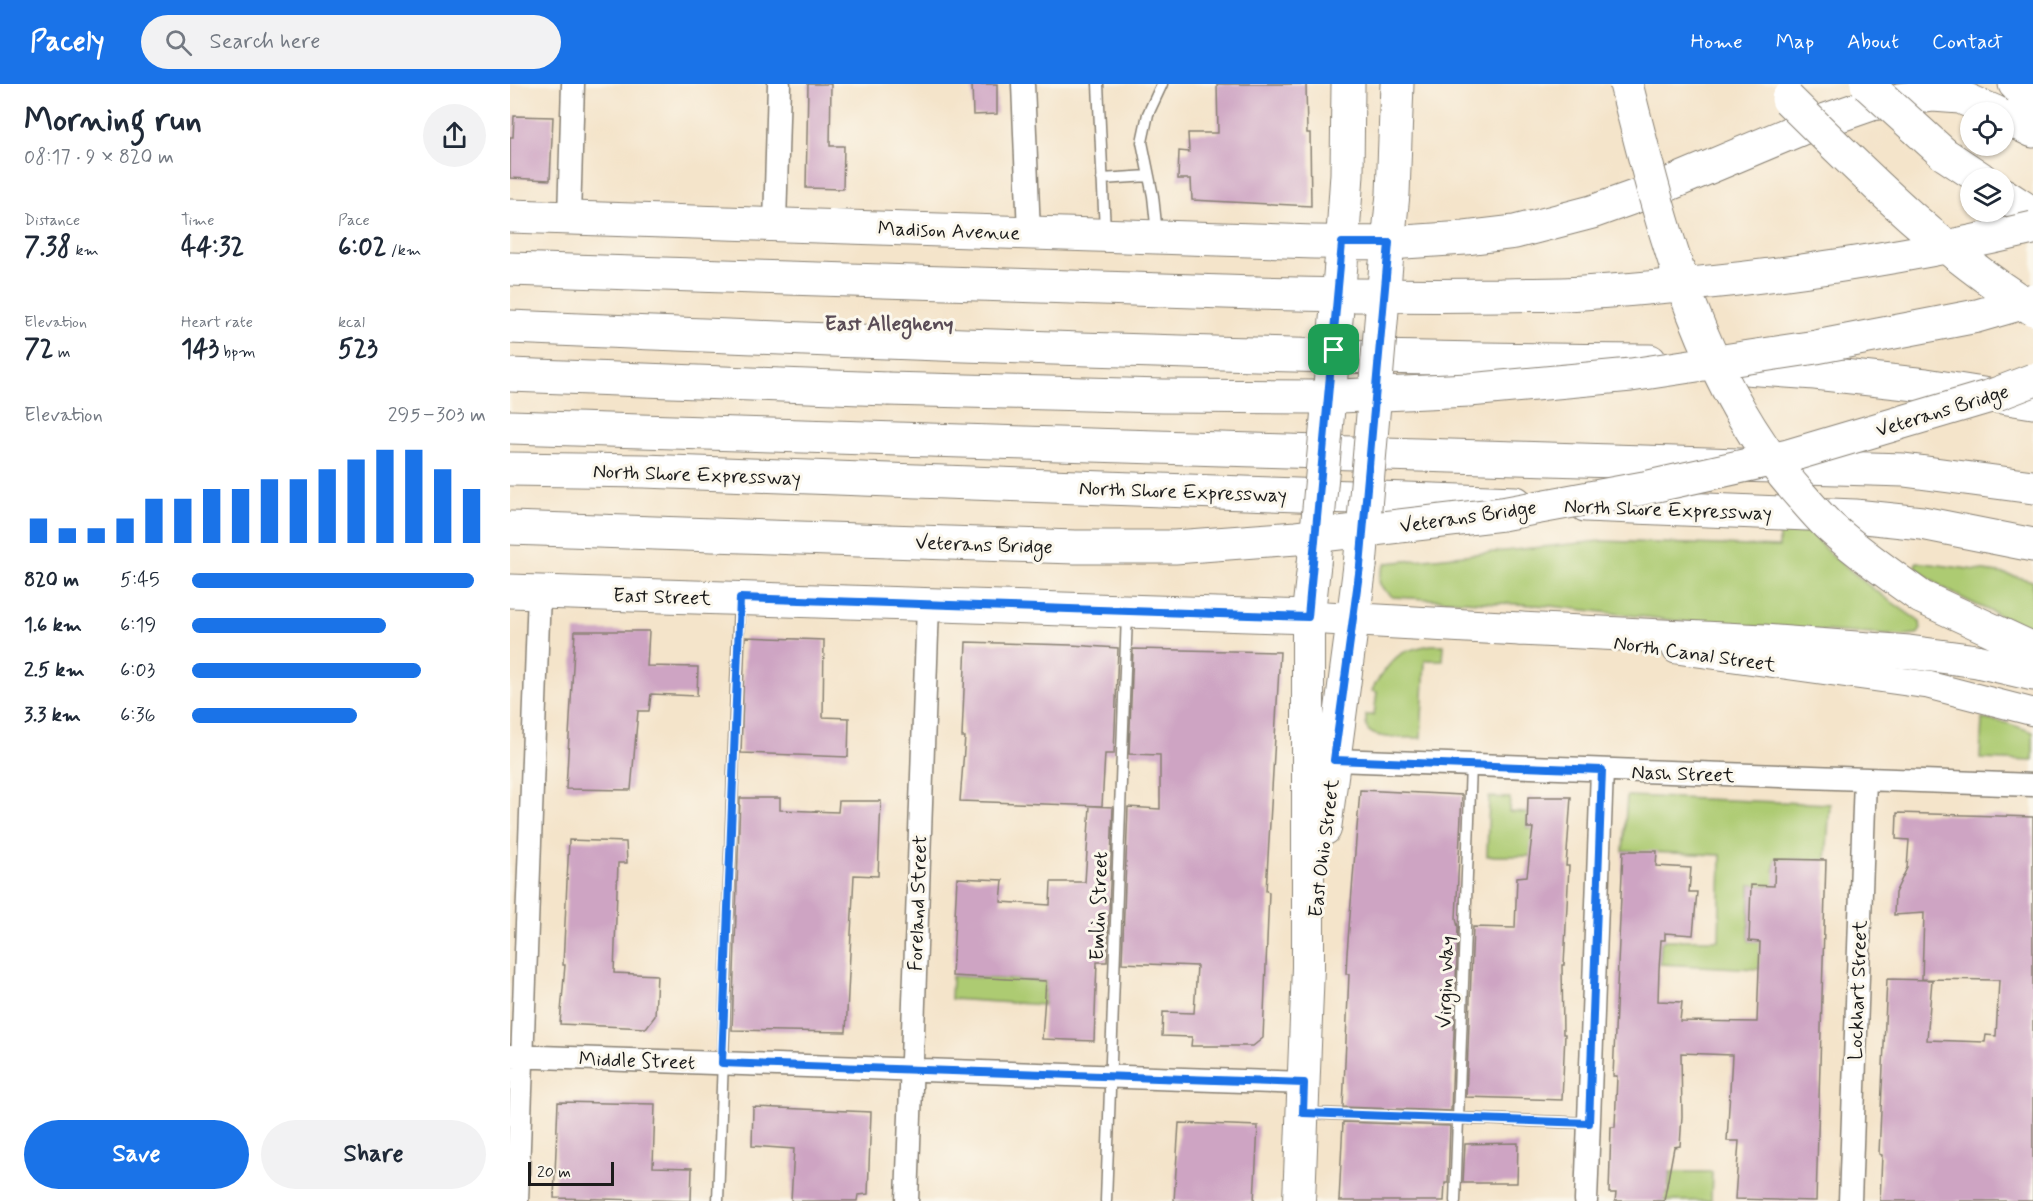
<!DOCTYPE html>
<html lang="en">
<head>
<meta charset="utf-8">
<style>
	:root { --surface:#fff; --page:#f2f2f3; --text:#1f2937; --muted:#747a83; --accent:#1a73e8 }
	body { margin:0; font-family:Mynerve,sans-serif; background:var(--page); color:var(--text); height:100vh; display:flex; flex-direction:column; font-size:22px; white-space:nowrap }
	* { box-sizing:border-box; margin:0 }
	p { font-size:20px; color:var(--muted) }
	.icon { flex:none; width:33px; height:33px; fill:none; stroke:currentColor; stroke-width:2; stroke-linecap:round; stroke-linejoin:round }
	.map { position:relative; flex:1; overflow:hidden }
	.panel { display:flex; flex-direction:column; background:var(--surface); width:510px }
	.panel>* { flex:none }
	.buttons { position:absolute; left:1450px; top:18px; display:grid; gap:12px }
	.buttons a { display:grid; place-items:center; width:54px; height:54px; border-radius:50%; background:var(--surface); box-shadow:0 2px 4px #0004; font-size:30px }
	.scale { position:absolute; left:18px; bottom:15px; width:86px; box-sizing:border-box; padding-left:6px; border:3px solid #1c1c1c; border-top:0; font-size:16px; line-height:21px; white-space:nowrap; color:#1c1c1c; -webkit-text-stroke:4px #fbf7ec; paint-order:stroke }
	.pin { position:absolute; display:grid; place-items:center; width:51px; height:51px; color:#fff; margin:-26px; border-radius:12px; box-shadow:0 3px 9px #0006 }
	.round { display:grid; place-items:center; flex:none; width:63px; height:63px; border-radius:32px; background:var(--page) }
	.headline { display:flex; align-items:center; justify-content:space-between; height:102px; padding:0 24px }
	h1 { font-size:33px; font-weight:700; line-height:45px }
	.metrics { display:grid; grid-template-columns:repeat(3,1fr); gap:9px; height:102px; padding:6px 24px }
	.metrics div { display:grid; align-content:center }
	.metrics b { font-size:26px; font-weight:700 }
	.metrics small { font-size:16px; font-weight:400 }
	.metrics p { font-size:16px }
	.chart { height:168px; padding:12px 24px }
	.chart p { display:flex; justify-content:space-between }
	.chart svg { width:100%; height:108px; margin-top:6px; stroke:var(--accent); stroke-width:6 }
	.action { display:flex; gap:12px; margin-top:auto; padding:12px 24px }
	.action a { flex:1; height:69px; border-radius:36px; background:var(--accent); color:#fff; font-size:24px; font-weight:700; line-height:69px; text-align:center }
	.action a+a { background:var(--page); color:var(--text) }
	ul { padding:0 24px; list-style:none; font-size:20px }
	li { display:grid; grid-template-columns:96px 72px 1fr; align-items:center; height:45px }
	li i { height:15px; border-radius:8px; background:var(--accent) }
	header { display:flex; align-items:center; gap:36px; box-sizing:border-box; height:84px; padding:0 30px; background:var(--accent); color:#fff }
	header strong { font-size:28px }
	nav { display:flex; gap:33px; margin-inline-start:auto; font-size:21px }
	.search { width:420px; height:54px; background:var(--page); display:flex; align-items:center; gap:15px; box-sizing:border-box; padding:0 21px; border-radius:33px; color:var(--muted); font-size:22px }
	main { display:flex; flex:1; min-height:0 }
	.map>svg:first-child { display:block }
	.green { fill:#adcb72; stroke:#647447; stroke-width:1.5 }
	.building { fill:#cea4c3 }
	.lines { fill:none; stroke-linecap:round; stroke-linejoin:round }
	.service-casing { stroke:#888073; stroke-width:13 }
	.minor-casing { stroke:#888073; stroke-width:25 }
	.tertiary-casing { stroke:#888073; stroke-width:29 }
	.secondary-casing { stroke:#888073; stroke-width:34 }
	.primary-casing { stroke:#888073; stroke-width:35 }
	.motorway-casing { stroke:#888073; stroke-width:35 }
	.service { stroke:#fff; stroke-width:10 }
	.minor { stroke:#fff; stroke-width:22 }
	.tertiary { stroke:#fff; stroke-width:27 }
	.secondary { stroke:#fff; stroke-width:32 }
	.primary { stroke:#fff; stroke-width:33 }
	.motorway { stroke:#fff; stroke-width:33 }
	.primary-bridge-casing { stroke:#888073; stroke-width:35; stroke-linecap:butt }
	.motorway-bridge-casing { stroke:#888073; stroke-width:35; stroke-linecap:butt }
	.primary-bridge { stroke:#fff; stroke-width:33 }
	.motorway-bridge { stroke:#fff; stroke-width:33 }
	.route-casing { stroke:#fff; stroke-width:12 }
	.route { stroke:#1a73e8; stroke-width:8 }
	.labels { text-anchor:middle; stroke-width:6; stroke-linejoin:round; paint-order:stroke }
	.street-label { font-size:20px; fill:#1c1c1c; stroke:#fbf7ec }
	.neighbourhood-label { font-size:21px; font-weight:bold; fill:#5a4c56; stroke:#fbf7ec }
</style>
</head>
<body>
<header>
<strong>Pacely</strong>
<div class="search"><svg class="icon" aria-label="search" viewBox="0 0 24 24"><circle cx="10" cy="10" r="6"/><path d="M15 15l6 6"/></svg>Search here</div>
<nav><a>Home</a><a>Map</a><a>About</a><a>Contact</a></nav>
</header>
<main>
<section class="panel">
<div class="headline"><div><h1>Morning run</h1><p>08:17 · 9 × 820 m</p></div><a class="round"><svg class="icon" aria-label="share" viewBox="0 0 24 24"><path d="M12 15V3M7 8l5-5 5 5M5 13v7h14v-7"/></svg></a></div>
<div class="metrics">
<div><p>Distance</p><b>7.38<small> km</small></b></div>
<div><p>Time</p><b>44:32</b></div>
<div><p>Pace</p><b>6:02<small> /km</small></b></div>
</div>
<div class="metrics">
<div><p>Elevation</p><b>72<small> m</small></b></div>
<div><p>Heart rate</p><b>143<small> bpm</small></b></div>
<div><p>kcal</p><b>523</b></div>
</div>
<div class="chart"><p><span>Elevation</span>295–303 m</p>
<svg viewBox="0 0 160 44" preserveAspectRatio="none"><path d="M5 44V34M15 44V38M25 44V38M35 44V34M45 44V26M55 44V26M65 44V22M75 44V22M85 44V18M95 44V18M105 44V14M115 44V10M125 44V6M135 44V6M145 44V14M155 44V22"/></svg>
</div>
<ul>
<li><b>820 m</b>5:45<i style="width:96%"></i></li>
<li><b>1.6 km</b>6:19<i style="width:66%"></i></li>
<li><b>2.5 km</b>6:03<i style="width:78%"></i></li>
<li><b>3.3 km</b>6:36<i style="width:56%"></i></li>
</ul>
<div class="action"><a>Save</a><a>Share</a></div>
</section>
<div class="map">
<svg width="1523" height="1117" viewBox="0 0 1523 1117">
	<rect width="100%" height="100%" fill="#fbf7ec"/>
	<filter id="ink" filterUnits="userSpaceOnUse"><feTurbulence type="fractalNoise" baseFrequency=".0167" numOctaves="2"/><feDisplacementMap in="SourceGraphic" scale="12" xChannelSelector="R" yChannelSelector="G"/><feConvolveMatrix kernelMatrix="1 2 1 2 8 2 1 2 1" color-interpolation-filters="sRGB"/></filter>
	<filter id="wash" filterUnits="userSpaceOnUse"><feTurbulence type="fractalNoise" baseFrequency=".008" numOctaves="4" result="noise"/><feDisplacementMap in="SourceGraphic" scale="24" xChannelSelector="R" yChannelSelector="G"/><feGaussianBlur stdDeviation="1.35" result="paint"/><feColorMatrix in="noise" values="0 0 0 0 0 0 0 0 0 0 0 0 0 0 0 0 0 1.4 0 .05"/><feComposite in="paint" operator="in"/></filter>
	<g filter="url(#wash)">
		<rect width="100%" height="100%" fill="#f4e4ca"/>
		<path class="green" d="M 1269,445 L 1298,447 L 1320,470 L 1362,504 L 1410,538 L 1411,545 L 1407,551 L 1394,552 L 1186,539 L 1041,522 L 883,513 C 867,502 865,496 876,479 L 1091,457 L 1269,463 Z
			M 1407,478 L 1496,490 L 1523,497 L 1523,545 C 1495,534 1421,504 1405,481 Z
			M 921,561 L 934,561 L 933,576 L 915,576 L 911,654 C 898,653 866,656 858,646 C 855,641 856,637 856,631 L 864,631 L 867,608 L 862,607 C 864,600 868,596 872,590 C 888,568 894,566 921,561 Z
			M 1472,635 L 1497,639 L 1523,648 L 1523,677 L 1470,675 Z
			M 1117,712 L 1320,720 L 1316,776 L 1265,775 L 1264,787 L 1271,788 L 1270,802 L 1240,801 L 1239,857 L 1269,858 L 1268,886 L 1150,880 L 1151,859 L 1155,856 L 1209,856 L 1211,771 L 1113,767 Z
			M 979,713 L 1000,714 L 999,728 L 1018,729 L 1017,744 L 1025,744 L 1024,772 L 977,772 Z
			M 442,892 L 536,897 L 534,921 L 441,915 Z
			M 1160,1088 L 1202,1088 L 1201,1117 L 1149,1117 L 1150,1109 L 1158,1109 Z"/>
		<g id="blocks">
			<path class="building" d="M 298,0 L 321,0 L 320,62 L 334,62 L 333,105 L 296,104 Z
				M 462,0 L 487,0 L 487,30 L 463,31 Z
				M 707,0 L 796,0 L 797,49 L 800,49 L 801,122 L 682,116 L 681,95 L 668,95 L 669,67 L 679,68 L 678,49 L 708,49 Z
				M 4,32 L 43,33 L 40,96 L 0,94 L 0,53 L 3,53 Z
				M 65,547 L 139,547 L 137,582 L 188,583 L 187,612 L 141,610 L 139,627 L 128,627 L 121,706 L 56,705 Z
				M 235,553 L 314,556 L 313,633 L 339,634 L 338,673 L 231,669 Z
				M 456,558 L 561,561 L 608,564 L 604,670 L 595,670 L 592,722 L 450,717 L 455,653 L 452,653 Z
				M 623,565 L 770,568 L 756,807 L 759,808 L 753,954 L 743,962 L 681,962 L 682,953 L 652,952 L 653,928 L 684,929 L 687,882 L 612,879 L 618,723 L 650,725 L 650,671 L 619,670 Z
				M 850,706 L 952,711 L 946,835 L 948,843 L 941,1027 L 833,1023 L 839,890 L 836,890 L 837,869 Z
				M 1018,713 L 1061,713 L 1056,782 L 1059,782 L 1054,881 L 1052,881 L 1053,950 L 1055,950 L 1052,1016 L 956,1013 L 963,843 L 1005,844 L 1007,793 L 1017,792 L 1023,744 L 1017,744 Z
				M 230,714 L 270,714 L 270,726 L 328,728 L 329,717 L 371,717 L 368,792 L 344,791 L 336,948 L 222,946 Z
				M 580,722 L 603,723 L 597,878 L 587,878 L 584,957 L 532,955 L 536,897 L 442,892 L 447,794 L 493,796 L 491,818 L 540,821 L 541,798 L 575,798 Z
				M 1387,729 L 1523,733 L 1523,1117 L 1370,1117 L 1372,1071 L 1369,1070 L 1377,895 L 1422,896 L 1417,956 L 1475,958 L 1476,951 L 1486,952 L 1489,896 L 1412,895 L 1414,829 L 1384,831 L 1385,809 L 1397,784 L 1399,756 L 1386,755 Z
				M 59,756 L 116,758 L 117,779 L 108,779 L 104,889 L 147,891 L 145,932 L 136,944 L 50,940 L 55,881 L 53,881 Z
				M 1113,767 L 1147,767 L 1146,782 L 1181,784 L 1179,808 L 1187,808 L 1183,851 L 1155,849 L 1155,856 L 1151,856 L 1149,885 L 1148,917 L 1172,918 L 1170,937 L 1247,938 L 1250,858 L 1239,857 L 1241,801 L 1264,802 L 1265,775 L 1316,776 L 1306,1117 L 1225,1115 L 1229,1057 L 1217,1057 L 1222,971 L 1171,969 L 1172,1032 L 1170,1062 L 1164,1063 L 1154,1117 L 1105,1117 L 1106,1109 L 1099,1109 L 1101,1043 L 1105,1043 L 1107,992 L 1103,992 Z
				M 48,1018 L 145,1020 L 143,1083 L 182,1084 L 181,1117 L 44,1114 Z
				M 243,1023 L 361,1028 L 358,1110 L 348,1111 L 347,1117 L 281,1117 L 284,1065 L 242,1062 Z
				M 833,1038 L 940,1042 L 938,1099 L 935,1099 L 934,1117 L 829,1117 Z
				M 669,1039 L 748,1042 L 744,1117 L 664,1117 Z
				M 1008,1059 L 1007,1099 L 953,1099 L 955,1060 Z"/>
		</g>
	</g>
	<g filter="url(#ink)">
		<use href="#blocks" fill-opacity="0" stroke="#888073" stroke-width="1.5"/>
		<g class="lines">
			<g class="service-casing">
				<path id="service" d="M 588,0 L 595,147
					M 592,95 L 639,92
					M 647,150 L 643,112 L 632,58 L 638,30 L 652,0
					M 795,1029 L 1079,1039
					M 208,1117 L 229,518
					M 596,1117 L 617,530
					M 945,1117 L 961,681"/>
			</g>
			<g class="minor-casing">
				<path id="minor" d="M 513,0 L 519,149
					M 59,133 L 63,0
					M 265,140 L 269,0
					M 824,676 L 1523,701
					M 0,972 L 794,999
					M 7,1117 L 29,508
					M 397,1117 L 418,521
					M 1076,1117 L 1092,686
					M 1340,1117 L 1355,695"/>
			</g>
			<g class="tertiary-casing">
				<path id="tertiary" d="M 1166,566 L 1418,601 L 1523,628"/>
			</g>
			<g class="secondary-casing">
				<path id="secondary" d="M 815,745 L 843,535
					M 789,1117 L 798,883 L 798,533"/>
			</g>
			<g class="primary-casing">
				<path id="primary" d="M 0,132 L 804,158 L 879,159
					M 831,180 L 837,90 L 838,0
					M 876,180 L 883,110 L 887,0
					M 0,507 L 798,533 L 1010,545
					M 798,533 L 804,480
					M 843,535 L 850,482"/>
			</g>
			<g class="motorway-casing">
				<path id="motorway" d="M 1505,0 L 1523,19
					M 1494,33 L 1523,47
					M 1434,70 L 1470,94
					M 1494,111 L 1523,130
					M 879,159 L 955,154 L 1005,148 L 1082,128 L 1152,103 L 1290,45 L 1362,20 L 1423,11 L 1450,13 L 1485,28
					M 0,185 L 745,209
					M 0,243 C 380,259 760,274 1140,277
					M 1221,283 L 1305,289 L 1416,301 L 1523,318
					M 0,291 L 377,305
					M 0,343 L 1394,386 L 1523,403
					M 0,385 L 134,387 L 1006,419
					M 1075,421 L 1345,432 L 1412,439 L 1523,461
					M 0,444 L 378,457
					M 1411,513 L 1523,565
					M 1010,545 L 1254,557 L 1399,568 L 1467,577 L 1523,590"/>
			</g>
			<use href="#service" class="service"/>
			<use href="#minor" class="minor"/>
			<use href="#tertiary" class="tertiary"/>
			<use href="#secondary" class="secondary"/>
			<use href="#primary" class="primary"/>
			<use href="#motorway" class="motorway"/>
			<g class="primary-bridge-casing">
				<path id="primary-bridge" d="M 804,480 L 831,180
					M 850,482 L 876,180"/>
			</g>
			<g class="motorway-bridge-casing">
				<path id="motorway-bridge" d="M 1116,0 C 1153,146 1189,299 1293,414 C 1302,424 1311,435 1321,444 C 1349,469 1380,491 1411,513
					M 1357,0 L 1434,70
					M 1278,15 C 1355,91 1431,168 1523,225
					M 745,209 C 827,211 909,212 991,211 C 1018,210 1046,211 1073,209 C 1224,199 1376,179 1523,144
					M 377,305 L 653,312 L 809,313 L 959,306 L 1121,291 L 1306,263 L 1467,232 L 1523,216
					M 378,457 L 565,463 L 665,463 L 786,454 L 992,430 L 1134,404 L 1278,372 L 1484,311 L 1523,296"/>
			</g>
			<use href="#primary-bridge" class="primary-bridge"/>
			<use href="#motorway-bridge" class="motorway-bridge"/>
		</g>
	</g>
	<g class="lines" filter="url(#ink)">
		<g class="route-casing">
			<path id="route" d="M 832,159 L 879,159 L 850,482 L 824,676 L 1092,686 L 1079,1039 L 793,1029 L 794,999 L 212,979 L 230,514 L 798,533 Z"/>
		</g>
		<use href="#route" class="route"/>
	</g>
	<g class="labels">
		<g class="street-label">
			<text transform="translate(439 146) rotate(2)" y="7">Madison Avenue</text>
			<text transform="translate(1432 326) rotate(-17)" y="7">Veterans Bridge</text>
			<text transform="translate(187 390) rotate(2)" y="7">North Shore Expressway</text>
			<text transform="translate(673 407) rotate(2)" y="7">North Shore Expressway</text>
			<text transform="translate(1158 425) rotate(2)" y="7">North Shore Expressway</text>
			<text transform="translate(958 432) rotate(-8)" y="7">Veterans Bridge</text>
			<text transform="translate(474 460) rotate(2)" y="7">Veterans Bridge</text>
			<text transform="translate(152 512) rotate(2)" y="7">East Street</text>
			<text transform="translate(1185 569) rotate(8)" y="7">North Canal Street</text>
			<text transform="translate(1173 689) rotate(2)" y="7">Nash Street</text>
			<text transform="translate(813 764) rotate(-83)" y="7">East Ohio Street</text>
			<text transform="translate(407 819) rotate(-88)" y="7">Foreland Street</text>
			<text transform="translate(588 822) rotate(-88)" y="7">Emlin Street</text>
			<text transform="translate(935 898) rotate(-88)" y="7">Virgin Way</text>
			<text transform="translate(1347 906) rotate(-88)" y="7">Lockhart Street</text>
			<text transform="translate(127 976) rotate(2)" y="7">Middle Street</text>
		</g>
		<g class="neighbourhood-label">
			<text x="379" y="246">East Allegheny</text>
		</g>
	</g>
</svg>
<div class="buttons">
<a><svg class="icon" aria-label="locate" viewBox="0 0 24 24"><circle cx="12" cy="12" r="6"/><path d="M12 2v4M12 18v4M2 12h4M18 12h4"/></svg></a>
<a><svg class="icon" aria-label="layers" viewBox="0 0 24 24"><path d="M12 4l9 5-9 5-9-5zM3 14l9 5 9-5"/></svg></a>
</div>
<div class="scale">20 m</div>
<div class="pin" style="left:824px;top:266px;background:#1e9e55"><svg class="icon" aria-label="arrive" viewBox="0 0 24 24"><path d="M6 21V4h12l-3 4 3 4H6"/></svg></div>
</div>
</main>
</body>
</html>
